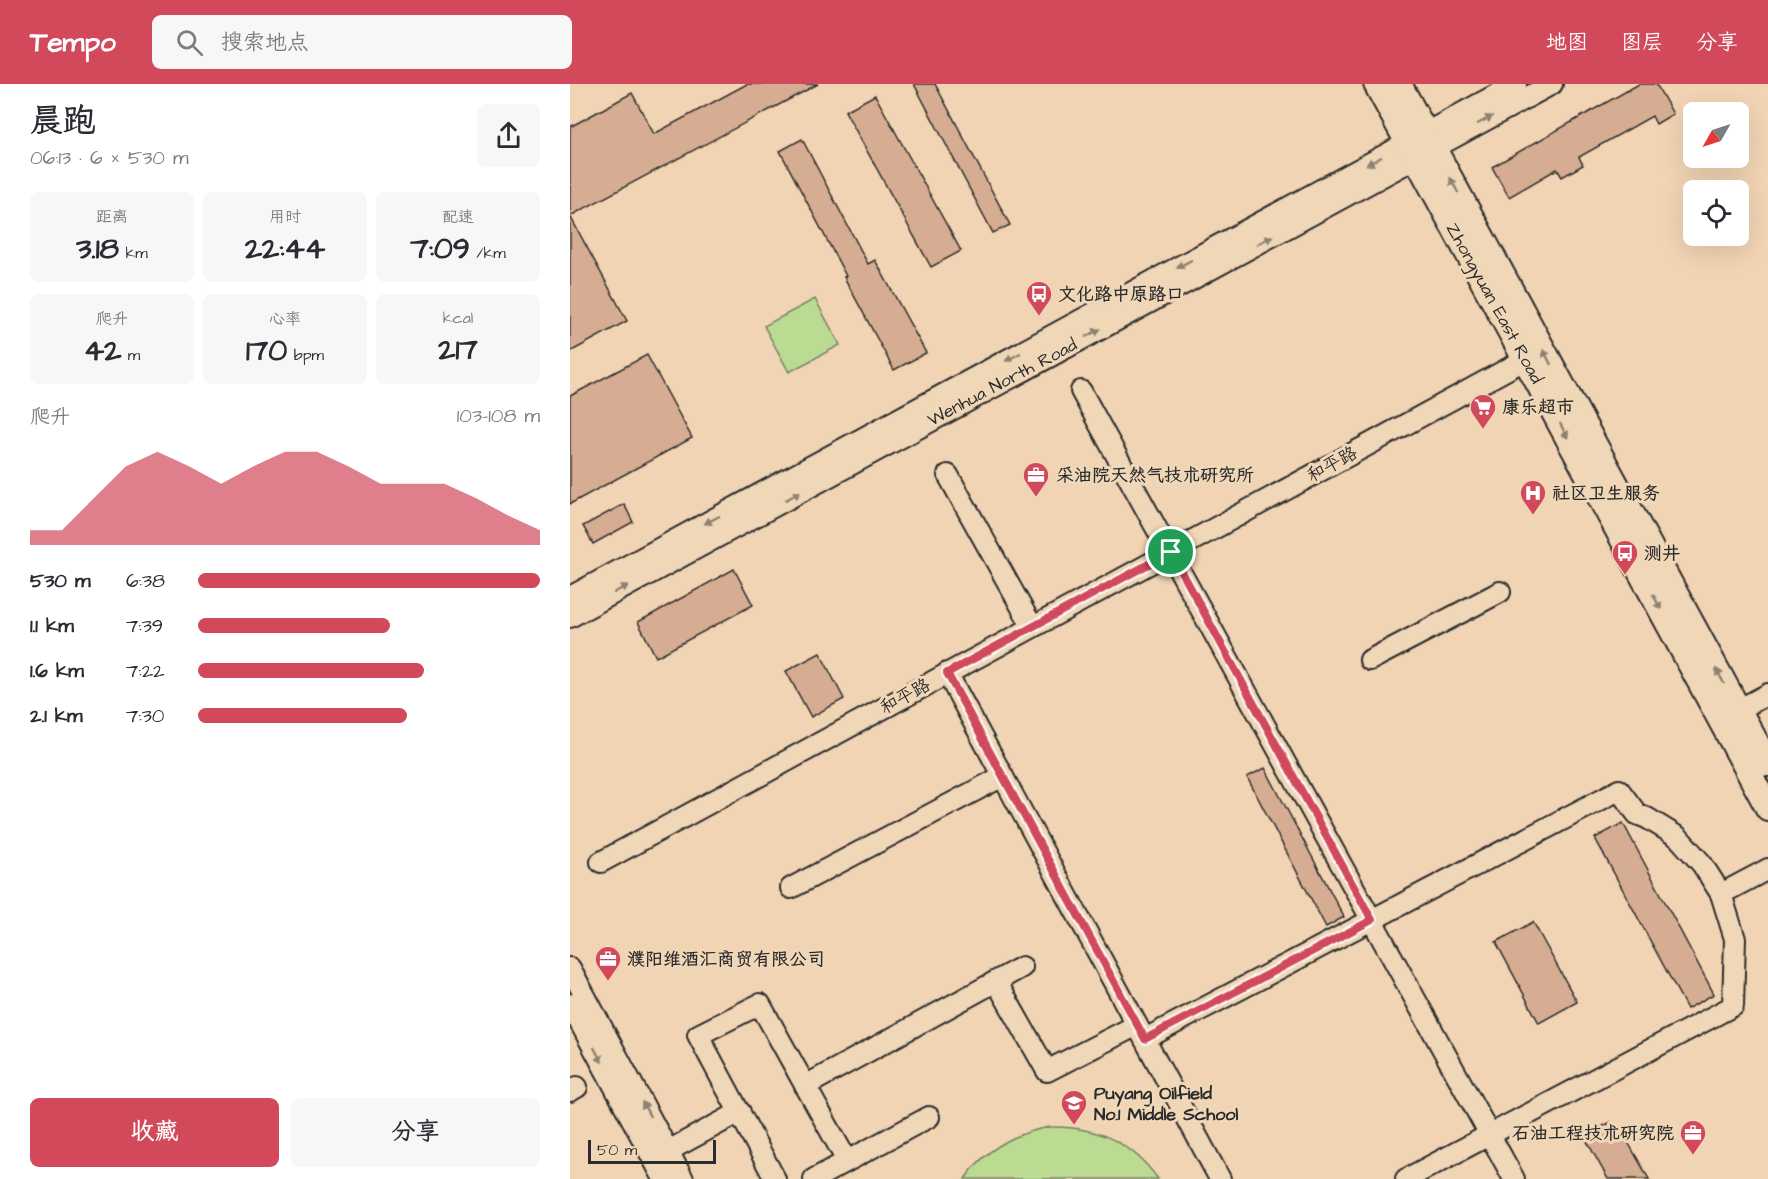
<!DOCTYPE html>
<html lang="zh">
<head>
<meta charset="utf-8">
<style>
	:root { --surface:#fff; --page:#f7f7f7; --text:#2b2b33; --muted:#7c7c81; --accent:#d1495b }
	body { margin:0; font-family:"Architects Daughter","LXGW WenKai TC",sans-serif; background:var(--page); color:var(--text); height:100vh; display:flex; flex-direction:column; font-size:22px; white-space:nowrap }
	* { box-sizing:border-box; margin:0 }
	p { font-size:20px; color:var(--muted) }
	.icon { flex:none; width:33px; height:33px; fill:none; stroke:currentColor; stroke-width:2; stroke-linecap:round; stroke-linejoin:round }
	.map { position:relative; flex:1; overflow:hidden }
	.side { display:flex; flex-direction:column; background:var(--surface); width:570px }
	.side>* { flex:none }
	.needle { width:39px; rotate:231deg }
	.controls { position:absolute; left:1113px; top:18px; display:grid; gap:12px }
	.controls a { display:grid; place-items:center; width:66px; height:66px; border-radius:9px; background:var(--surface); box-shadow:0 6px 24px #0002; font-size:30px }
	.scale { position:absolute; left:18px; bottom:15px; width:128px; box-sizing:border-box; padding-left:6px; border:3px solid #2b2b2b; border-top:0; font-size:16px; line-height:21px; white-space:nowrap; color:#2b2b2b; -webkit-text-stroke:4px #efd7b7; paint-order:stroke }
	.pin { position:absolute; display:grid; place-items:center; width:51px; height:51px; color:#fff; margin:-26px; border:3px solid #fff; border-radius:50%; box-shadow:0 2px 6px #0007 }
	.round { display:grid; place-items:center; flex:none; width:63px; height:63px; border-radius:9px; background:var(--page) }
	.summary { display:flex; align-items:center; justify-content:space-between; height:102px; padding:0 30px }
	h1 { font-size:33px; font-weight:800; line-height:45px }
	.metrics { display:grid; grid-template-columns:repeat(3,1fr); gap:9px; height:102px; padding:6px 30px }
	.metrics div { display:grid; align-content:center; border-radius:9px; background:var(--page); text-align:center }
	.metrics b { font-size:30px; font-weight:800 }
	.metrics small { font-size:16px; font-weight:400 }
	.metrics p { font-size:16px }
	.chart { height:168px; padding:12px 30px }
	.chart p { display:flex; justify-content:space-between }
	.chart svg { width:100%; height:108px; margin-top:6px; fill:var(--accent); opacity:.7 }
	.button { display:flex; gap:12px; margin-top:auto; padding:12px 30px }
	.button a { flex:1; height:69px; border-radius:9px; background:var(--accent); color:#fff; font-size:24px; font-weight:800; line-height:69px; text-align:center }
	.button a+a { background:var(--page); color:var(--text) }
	ul { padding:0 30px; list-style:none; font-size:20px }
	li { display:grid; grid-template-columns:96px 72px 1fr; align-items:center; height:45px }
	li i { height:15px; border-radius:8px; background:var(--accent) }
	header { display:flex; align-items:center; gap:36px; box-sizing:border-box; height:84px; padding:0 30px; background:var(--accent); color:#fff }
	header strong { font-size:28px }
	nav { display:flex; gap:33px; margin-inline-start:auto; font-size:21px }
	.search { width:420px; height:54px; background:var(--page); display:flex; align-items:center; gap:15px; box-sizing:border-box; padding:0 21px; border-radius:9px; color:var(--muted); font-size:22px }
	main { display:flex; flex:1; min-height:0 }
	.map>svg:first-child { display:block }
	.green { fill:#bbda92; stroke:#73825e; stroke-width:1.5 }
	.building { fill:#d6ad93; stroke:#2b2b2b; stroke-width:1.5 }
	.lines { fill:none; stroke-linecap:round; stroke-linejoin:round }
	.minor-casing { stroke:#2b2b2b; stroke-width:24 }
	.major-casing { stroke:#2b2b2b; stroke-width:28 }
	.minor { stroke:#efd7b7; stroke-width:20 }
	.major { stroke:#efd7b7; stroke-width:24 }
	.oneway { fill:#8d8171 }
	.route-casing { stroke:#fff; stroke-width:12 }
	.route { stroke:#d1495b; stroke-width:8 }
	.labels { text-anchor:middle; stroke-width:6; stroke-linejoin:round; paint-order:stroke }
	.poi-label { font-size:18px; font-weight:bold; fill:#2b2b2b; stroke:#efd7b7; text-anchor:start }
	.street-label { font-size:18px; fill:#2b2b2b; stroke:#efd7b7 }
</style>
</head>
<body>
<header>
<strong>Tempo</strong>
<div class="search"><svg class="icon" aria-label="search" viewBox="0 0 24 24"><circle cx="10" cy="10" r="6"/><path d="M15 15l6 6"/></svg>搜索地点</div>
<nav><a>地图</a><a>图层</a><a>分享</a></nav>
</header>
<main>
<section class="side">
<div class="summary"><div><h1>晨跑</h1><p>06:13 · 6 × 530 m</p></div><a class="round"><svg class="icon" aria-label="share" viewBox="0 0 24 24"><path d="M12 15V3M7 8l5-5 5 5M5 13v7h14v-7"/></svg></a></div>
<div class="metrics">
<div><p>距离</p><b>3.18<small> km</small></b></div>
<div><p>用时</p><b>22:44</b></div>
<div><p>配速</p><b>7:09<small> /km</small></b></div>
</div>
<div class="metrics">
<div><p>爬升</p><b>42<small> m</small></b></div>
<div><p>心率</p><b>170<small> bpm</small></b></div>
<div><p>kcal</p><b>217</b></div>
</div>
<div class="chart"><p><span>爬升</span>103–108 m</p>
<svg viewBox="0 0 160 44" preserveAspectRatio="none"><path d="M0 44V38L10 38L20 25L30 12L40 6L50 12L60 19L70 12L80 6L90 6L100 12L110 19L120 19L130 19L140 25L150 32L160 38V44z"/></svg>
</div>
<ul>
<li><b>530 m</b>6:38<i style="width:100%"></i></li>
<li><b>1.1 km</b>7:39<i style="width:56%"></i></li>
<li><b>1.6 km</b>7:22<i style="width:66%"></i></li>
<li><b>2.1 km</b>7:30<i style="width:61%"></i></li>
</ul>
<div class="button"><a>收藏</a><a>分享</a></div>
</section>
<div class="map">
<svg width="1198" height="1095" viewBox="0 0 1198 1095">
	<rect width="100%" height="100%" fill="#f1d4b4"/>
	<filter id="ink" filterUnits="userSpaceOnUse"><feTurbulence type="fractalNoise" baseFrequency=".0167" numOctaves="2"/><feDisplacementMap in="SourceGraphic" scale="12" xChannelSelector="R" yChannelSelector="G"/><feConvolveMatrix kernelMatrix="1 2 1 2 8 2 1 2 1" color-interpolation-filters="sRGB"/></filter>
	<g filter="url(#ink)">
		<path class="green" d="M 245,215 L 270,261 L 219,288 L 194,242 Z
			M 480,1043 C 524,1042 562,1058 588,1095 L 395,1095 C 415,1065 445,1049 480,1043 Z"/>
		<path class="building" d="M 177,0 L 248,0 L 0,132 L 57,237 L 0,268 L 0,43 L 62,9 L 84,50 Z
			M 344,0 L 365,0 L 440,141 L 423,149 Z
			M 1069,0 L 1086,0 L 1103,30 L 1086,40 L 1082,32 L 1009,73 L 1013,81 L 992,93 L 987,85 L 939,113 L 922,83 Z
			M 305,11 L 391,167 L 361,183 L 275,27 Z
			M 232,55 L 298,180 L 305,176 L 356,269 L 324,286 L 274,193 L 276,192 L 210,67 Z
			M 77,271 L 122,354 L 0,420 L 0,312 Z
			M 54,420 L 63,438 L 23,460 L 13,442 Z
			M 164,485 L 183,521 L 86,573 L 68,538 Z
			M 250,569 L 274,615 L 241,633 L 216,587 Z
			M 695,684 L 774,833 L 756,843 L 677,693 Z
			M 1053,739 L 1144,910 L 1117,925 L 1025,754 Z
			M 963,838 L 1007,918 L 969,939 L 926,858 Z
			M 1041,1038 L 1051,1056 L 1055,1053 L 1079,1095 L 1038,1095 L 1014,1052 Z"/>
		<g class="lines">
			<g class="minor-casing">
				<path id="minor" d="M 511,307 L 944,1095
					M 378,391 L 462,542
					M 0,513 L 946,0
					M 0,533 L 982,0
					M 800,576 L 930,508
					M 377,589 L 650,1095
					M 1168,626 L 1198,610
					M 31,778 L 956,275
					M 221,804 L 433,692
					M 1151,810 L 1198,785
					M 0,884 L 113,1095
					M 426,897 L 477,987 L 567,941
					M 0,920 L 94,1095
					M 575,955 L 1049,706 L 1067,730 L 1077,734 L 1108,753 L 1132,780 L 1151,810 L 1165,855 L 1163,922 L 836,1095
					M 235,1002 L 452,883
					M 0,1007 L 7,1003
					M 98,1067 L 170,1028
					M 205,1095 L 128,951 L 190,920 L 277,1077
					M 244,1095 L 359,1033"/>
			</g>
			<g class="major-casing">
				<path id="major" d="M 806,0 L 1198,724
					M 829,0 L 1198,680"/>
			</g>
			<use href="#minor" class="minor"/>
			<use href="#major" class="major"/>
		</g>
		<defs><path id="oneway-solid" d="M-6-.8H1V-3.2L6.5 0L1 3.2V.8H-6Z" transform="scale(1.5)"/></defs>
		<g class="oneway">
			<use href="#oneway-solid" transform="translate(915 36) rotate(-28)"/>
			<use href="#oneway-solid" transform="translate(804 77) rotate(152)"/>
			<use href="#oneway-solid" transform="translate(884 101) rotate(-118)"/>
			<use href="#oneway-solid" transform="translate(695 156) rotate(-28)"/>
			<use href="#oneway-solid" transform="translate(614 180) rotate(152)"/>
			<use href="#oneway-solid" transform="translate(523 249) rotate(-28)"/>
			<use href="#oneway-solid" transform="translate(443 273) rotate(152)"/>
			<use href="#oneway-solid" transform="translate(977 273) rotate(-118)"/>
			<use href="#oneway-solid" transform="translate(994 347) rotate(62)"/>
			<use href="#oneway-solid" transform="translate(223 412) rotate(-28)"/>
			<use href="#oneway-solid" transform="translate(142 436) rotate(152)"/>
			<use href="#oneway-solid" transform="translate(51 505) rotate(-28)"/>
			<use href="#oneway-solid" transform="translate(1087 518) rotate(62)"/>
			<use href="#oneway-solid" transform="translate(1150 592) rotate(-118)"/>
			<use href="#oneway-solid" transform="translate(28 971) rotate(62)"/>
			<use href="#oneway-solid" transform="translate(76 1025) rotate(-118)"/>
		</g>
	</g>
	<g class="lines" filter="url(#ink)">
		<g class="route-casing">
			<path id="route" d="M 601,468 L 802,836 L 575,955 L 377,589 Z"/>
		</g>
		<use href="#route" class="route"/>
	</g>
	<defs>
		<g id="bus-pin" transform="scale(1.35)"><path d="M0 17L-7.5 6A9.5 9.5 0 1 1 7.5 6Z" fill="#d1495b" stroke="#efd7b7"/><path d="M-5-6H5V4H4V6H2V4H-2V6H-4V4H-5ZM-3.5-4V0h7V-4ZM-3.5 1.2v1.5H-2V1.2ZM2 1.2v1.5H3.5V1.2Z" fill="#fff"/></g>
		<g id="supermarket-pin" transform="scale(1.35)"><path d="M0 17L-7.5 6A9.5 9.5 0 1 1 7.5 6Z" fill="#d1495b" stroke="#efd7b7"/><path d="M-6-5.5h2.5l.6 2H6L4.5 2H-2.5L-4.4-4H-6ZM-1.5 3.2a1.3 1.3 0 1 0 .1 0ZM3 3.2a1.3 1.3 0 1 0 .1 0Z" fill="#fff"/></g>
		<g id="office-pin" transform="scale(1.35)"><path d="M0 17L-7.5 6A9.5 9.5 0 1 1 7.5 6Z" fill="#d1495b" stroke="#efd7b7"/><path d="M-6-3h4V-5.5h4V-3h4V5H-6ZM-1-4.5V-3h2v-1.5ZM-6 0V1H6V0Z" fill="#fff"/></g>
		<g id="hospital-pin" transform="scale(1.35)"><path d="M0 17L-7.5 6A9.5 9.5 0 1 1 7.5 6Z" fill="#d1495b" stroke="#efd7b7"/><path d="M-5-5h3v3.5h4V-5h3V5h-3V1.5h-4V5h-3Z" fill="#fff"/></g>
		<g id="school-pin" transform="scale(1.35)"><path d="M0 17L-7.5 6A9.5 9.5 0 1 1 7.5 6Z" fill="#d1495b" stroke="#efd7b7"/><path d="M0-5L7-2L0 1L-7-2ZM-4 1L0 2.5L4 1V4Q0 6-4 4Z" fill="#fff"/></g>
	</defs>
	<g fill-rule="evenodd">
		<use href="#bus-pin" x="469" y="210"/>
		<use href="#supermarket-pin" x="913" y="323"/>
		<use href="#office-pin" x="466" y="391"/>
		<use href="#hospital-pin" x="963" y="409"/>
		<use href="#bus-pin" x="1055" y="469"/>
		<use href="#office-pin" x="38" y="875"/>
		<use href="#school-pin" x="504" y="1019"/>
		<use href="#office-pin" x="1123" y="1049"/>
	</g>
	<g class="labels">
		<g class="poi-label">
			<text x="488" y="216">文化路中原路口</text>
			<text x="932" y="329">康乐超市</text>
			<text x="486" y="397">采油院天然气技术研究所</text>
			<text x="982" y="415">社区卫生服务</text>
			<text x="1074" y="475">测井</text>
			<text x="57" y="881">濮阳维酒汇商贸有限公司</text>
			<text x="524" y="1015">Puyang Oilfield<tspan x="524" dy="21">No.1 Middle School</tspan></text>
			<text x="1104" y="1055" text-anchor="end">石油工程技术研究院</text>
		</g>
		<g class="street-label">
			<text transform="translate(925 219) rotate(61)" y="6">Zhongyuan East Road</text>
			<text transform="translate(432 298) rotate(-28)" y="6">Wenhua North Road</text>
			<text transform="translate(762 380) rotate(-29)" y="6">和平路</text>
			<text transform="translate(335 612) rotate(-29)" y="6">和平路</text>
		</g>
	</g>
</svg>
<div class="controls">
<a><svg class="needle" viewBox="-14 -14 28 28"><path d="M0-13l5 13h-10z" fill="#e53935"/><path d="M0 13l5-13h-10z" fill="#7c7c81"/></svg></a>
<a><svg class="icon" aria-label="locate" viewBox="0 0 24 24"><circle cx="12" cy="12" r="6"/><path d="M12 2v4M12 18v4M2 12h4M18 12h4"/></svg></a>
</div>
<div class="scale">50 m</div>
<div class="pin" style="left:601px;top:468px;background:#1e9e55"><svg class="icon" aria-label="arrive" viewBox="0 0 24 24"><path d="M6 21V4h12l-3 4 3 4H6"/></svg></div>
</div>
</main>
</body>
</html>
